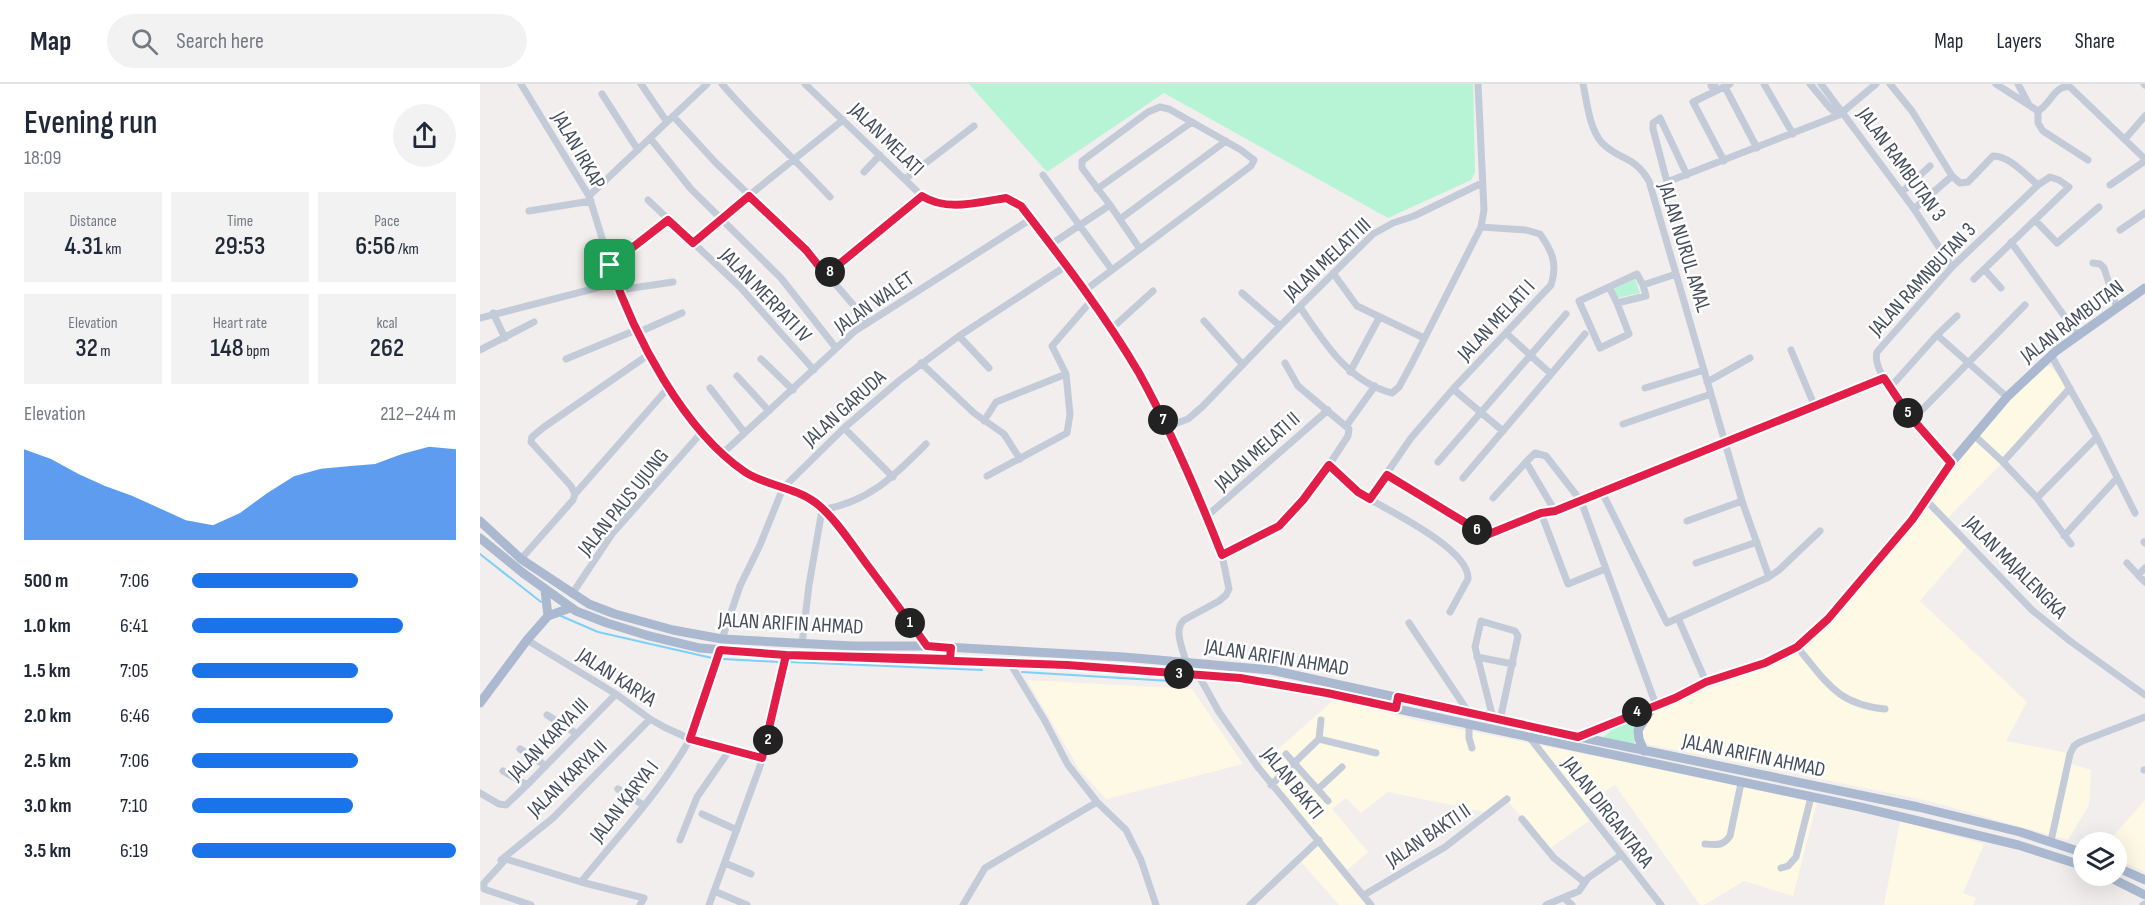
<!DOCTYPE html>
<html lang="en">
<head>
<meta charset="utf-8">
<style>
	:root { --surface:#fff; --page:#f2f2f3; --text:#1f2937; --muted:#747a83; --line:#e0e1e3; --accent:#1a73e8 }
	body { margin:0; font-family:"Sofia Sans Condensed",sans-serif; background:var(--page); color:var(--text); height:100vh; display:flex; flex-direction:column; font-size:22px; white-space:nowrap }
	* { box-sizing:border-box; margin:0 }
	p { font-size:20px; color:var(--muted) }
	.icon { flex:none; width:33px; height:33px; fill:none; stroke:currentColor; stroke-width:2; stroke-linecap:round; stroke-linejoin:round }
	.map { position:relative; flex:1; overflow:hidden }
	.sheet { display:flex; flex-direction:column; background:var(--surface); width:480px }
	.sheet>* { flex:none }
	.controls { position:absolute; left:1593px; top:748px; display:grid; gap:12px }
	.controls a { display:grid; place-items:center; width:54px; height:54px; border-radius:50%; background:var(--surface); box-shadow:0 6px 24px #0002; font-size:30px }
	.pin { position:absolute; display:grid; place-items:center; width:51px; height:51px; color:#fff; margin:-26px; border-radius:12px; box-shadow:0 3px 9px #0006 }
	.km { position:absolute; width:30px; height:30px; margin:-15px; border-radius:50%; background:#222; color:#fff; font-size:16px; line-height:30px; text-align:center }
	.round { display:grid; place-items:center; flex:none; width:63px; height:63px; border-radius:32px; background:var(--page) }
	.summary { display:flex; align-items:center; justify-content:space-between; height:102px; padding:0 24px }
	h1 { font-size:33px; font-weight:600; line-height:45px }
	.stats { display:grid; grid-template-columns:repeat(3,1fr); gap:9px; height:102px; padding:6px 24px }
	.stats div { display:grid; align-content:center; border-radius:0px; background:var(--page); text-align:center }
	.stats b { font-size:26px; font-weight:600 }
	.stats small { font-size:16px; font-weight:400 }
	.stats p { font-size:16px }
	.chart { height:168px; padding:12px 24px }
	.chart p { display:flex; justify-content:space-between }
	.chart svg { width:100%; height:108px; margin-top:6px; fill:var(--accent); opacity:.7 }
	ul { padding:0 24px; list-style:none; font-size:20px }
	li { display:grid; grid-template-columns:96px 72px 1fr; align-items:center; height:45px }
	li i { height:15px; border-radius:8px; background:var(--accent) }
	header { display:flex; align-items:center; gap:36px; box-sizing:border-box; height:84px; padding:0 30px; background:var(--surface); border-bottom:2px solid var(--line) }
	header strong { font-size:28px }
	nav { display:flex; gap:33px; margin-inline-start:auto; font-size:21px }
	.search { width:420px; height:54px; background:var(--page); display:flex; align-items:center; gap:15px; box-sizing:border-box; padding:0 21px; border-radius:33px; color:var(--muted); font-size:22px }
	main { display:flex; flex:1; min-height:0 }
	.map>svg:first-child { display:block }
	.commercial { fill:#fef9e4 }
	.green { fill:#b6f4d5 }
	.lines { fill:none; stroke-linecap:round; stroke-linejoin:round }
	.stream { stroke:#7dd0f7; stroke-width:2 }
	.minor { stroke:#c2cbd7; stroke-width:7 }
	.major { stroke:#aab9d0; stroke-width:9 }
	.route-casing { stroke:#fff; stroke-width:12 }
	.route { stroke:#e11d48; stroke-width:8 }
	.labels { text-anchor:middle; stroke-width:5; stroke-linejoin:round; paint-order:stroke }
	.street-label { font-size:21px; fill:#444e5d; stroke:#fff }
</style>
</head>
<body>
<header>
<strong>Map</strong>
<div class="search"><svg class="icon" aria-label="search" viewBox="0 0 24 24"><circle cx="10" cy="10" r="6"/><path d="M15 15l6 6"/></svg>Search here</div>
<nav><a>Map</a><a>Layers</a><a>Share</a></nav>
</header>
<main>
<section class="sheet">
<div class="summary"><div><h1>Evening run</h1><p>18:09</p></div><a class="round"><svg class="icon" aria-label="share" viewBox="0 0 24 24"><path d="M12 15V3M7 8l5-5 5 5M5 13v7h14v-7"/></svg></a></div>
<div class="stats">
<div><p>Distance</p><b>4.31<small> km</small></b></div>
<div><p>Time</p><b>29:53</b></div>
<div><p>Pace</p><b>6:56<small> /km</small></b></div>
</div>
<div class="stats">
<div><p>Elevation</p><b>32<small> m</small></b></div>
<div><p>Heart rate</p><b>148<small> bpm</small></b></div>
<div><p>kcal</p><b>262</b></div>
</div>
<div class="chart"><p><span>Elevation</span>212–244 m</p>
<svg viewBox="0 0 160 44" preserveAspectRatio="none"><path d="M0 44V7L10 11L20 17L30 22L40 26L50 31L60 36L70 38L80 33L90 25L100 18L110 15L120 14L130 13L140 9L150 6L160 7V44z"/></svg>
</div>
<ul>
<li><b>500 m</b>7:06<i style="width:63%"></i></li>
<li><b>1.0 km</b>6:41<i style="width:80%"></i></li>
<li><b>1.5 km</b>7:05<i style="width:63%"></i></li>
<li><b>2.0 km</b>6:46<i style="width:76%"></i></li>
<li><b>2.5 km</b>7:06<i style="width:63%"></i></li>
<li><b>3.0 km</b>7:10<i style="width:61%"></i></li>
<li><b>3.5 km</b>6:19<i style="width:100%"></i></li>
</ul>
</section>
<div class="map">
<svg width="1665" height="821" viewBox="0 0 1665 821">
	<rect width="100%" height="100%" fill="#f1eeed"/>
	<path class="commercial" d="M 1563,282 L 1570,282 L 1585,299 L 1584,308 L 1521,380 L 1464,438 L 1487,462 L 1440,517 L 1547,618 L 1526,657 L 1588,669 L 1588,679 L 1611,686 L 1609,721 L 1588,756 L 1449,717 L 1171,661 L 1158,655 L 1169,625 L 1271,590 L 1325,565 L 1394,489 L 1448,424 L 1474,383 L 1527,319 Z
		M 547,596 L 712,605 L 763,680 L 626,715 L 599,685 Z
		M 855,615 L 939,637 L 1144,678 L 1337,719 L 1313,812 L 1264,797 L 1224,821 L 1220,821 L 1135,701 L 1100,723 L 1109,737 L 1069,765 L 1024,713 L 1005,728 L 908,708 L 881,729 L 866,714 L 852,725 L 888,768 L 867,786 L 779,682 Z
		M 1665,716 L 1665,788 L 1637,775 L 1636,759 L 1627,759 Z
		M 1420,737 L 1504,760 L 1483,809 L 1496,814 L 1493,821 L 1404,821 Z
		M 839,762 L 886,821 L 859,821 L 818,774 Z"/>
	<path class="green" d="M 489,0 L 993,0 L 995,88 L 991,96 L 908,134 L 684,9 L 567,88 Z
		M 1155,195 L 1160,209 L 1137,214 L 1134,205 Z
		M 1157,634 L 1154,661 L 1122,655 L 1135,642 Z"/>
	<g class="lines">
		<path class="stream" d="M 0,470 L 61,518
			M 81,532 L 118,548 L 232,574
			M 243,575 L 299,578
			M 310,578 L 502,586
			M 542,588 L 707,598"/>
		<path class="minor" d="M 41,0 L 109,112 L 136,199 L 156,246 L 168,271 L 202,321 L 222,348 L 266,389 L 318,410 L 337,420 L 372,460 L 447,562
			M 161,0 L 187,38
			M 242,0 C 276,40 314,74 350,113
			M 325,0 L 442,112 C 477,134 510,104 537,118 L 586,182 L 645,266 L 686,343 L 727,432 L 742,471 L 749,505 L 746,511 L 739,517 L 704,536 C 693,546 703,565 706,578
			M 998,0 L 1004,126 L 1001,143
			M 1103,0 C 1107,18 1109,44 1122,59 C 1140,77 1154,71 1169,97 L 1262,417 L 1289,493 L 1198,534 L 1226,598
			M 1284,0 L 1313,50
			M 1330,0 L 1350,24 L 1359,31
			M 1341,0 L 1434,125 L 1472,183
			M 1410,0 L 1432,27 L 1472,92 L 1480,99 L 1488,98 L 1513,72 C 1528,71 1546,91 1558,101
			M 1516,0 L 1558,27 C 1570,21 1575,0 1590,3 L 1665,75
			M 1538,0 L 1548,19
			M 1664,0 L 1665,1
			M 1231,2 L 1235,0
			M 1245,3 L 1277,64
			M 122,10 L 158,66
			M 1558,27 L 1558,39 L 1563,47 L 1608,76
			M 193,32 L 235,78 L 326,166 L 388,238
			M 170,54 L 211,105 L 301,194 L 356,264
			M 1645,55 L 1665,32
			M 1244,77 L 1213,18 L 1250,0
			M 384,88 L 400,71
			M 563,91 L 632,186
			M 1207,91 L 1180,34 L 1173,39 L 1173,45 L 1187,98 L 1359,31 L 1396,0
			M 425,95 L 494,42
			M 1630,101 L 1665,77
			M 617,105 L 712,38
			M 1422,108 L 1450,82
			M 109,112 L 227,0
			M 168,116 L 260,203 L 334,286
			M 1434,125 L 1472,92
			M 49,127 L 111,117
			M 640,135 L 746,57
			M 1555,136 L 1577,159 L 1619,123
			M 1640,146 L 1665,129
			M 1531,158 L 1598,251
			M 214,159 L 241,134 L 363,36
			M 570,161 L 630,121 L 660,165
			M 1613,179 L 1620,180 L 1624,184 L 1637,224
			M 130,181 L 187,137
			M 1504,185 L 1521,204
			M 853,189 L 877,222 L 944,254
			M 346,191 L 442,112
			M 1163,201 L 1157,190 L 1099,217 L 1120,264 L 1149,250 L 1137,219 L 1166,212 L 1163,201 L 1196,190
			M 1129,203 L 1137,219
			M 139,206 L 193,198
			M 604,207 L 771,82 L 774,76 L 761,66 L 689,25 L 680,23 L 668,28 L 602,77 L 602,84 L 630,121
			M 762,209 L 800,242
			M 13,229 L 25,254
			M 0,234 L 136,199
			M 724,237 L 763,281
			M 630,246 L 673,207
			M 157,249 L 202,229
			M 1026,249 L 1071,290
			M 1457,251 L 1477,232
			M 479,252 L 509,284
			M 0,266 L 54,238
			M 1311,266 L 1335,323
			M 1571,271 L 1617,353 L 1655,429
			M 86,275 L 156,246
			M 281,275 L 313,306
			M 441,279 L 494,329 L 524,350 L 540,375
			M 805,279 L 818,302 L 869,345 L 868,352 L 849,381
			M 870,288 L 899,234
			M 257,292 L 289,327
			M 1227,298 L 1270,274
			M 1415,298 L 1457,251 L 1527,313
			M 230,304 L 264,348
			M 1165,304 L 1224,286
			M 973,305 L 1023,347
			M 1437,331 L 1545,221
			M 504,337 L 516,318 L 586,290
			M 1143,340 L 1231,310
			M 867,341 L 895,302
			M 686,343 L 708,335 L 722,323 L 800,242 L 893,150 L 913,139 L 934,132 L 1002,99
			M 364,344 L 413,393
			M 1495,352 L 1523,378 L 1557,414 L 1591,460
			M 243,369 L 375,247 L 551,135
			M 958,378 L 1086,230
			M 1523,378 L 1590,304
			M 1471,379 C 1455,358 1389,293 1397,268 L 1472,183 L 1558,101 L 1570,93 L 1579,96 L 1589,103 L 1494,195
			M 907,391 L 1004,450 L 1009,450 L 1101,417 L 1404,294
			M 507,392 L 587,349 L 590,330 L 586,290 L 572,262 L 611,217
			M 983,394 L 1105,250
			M 1122,408 L 1187,539 L 1198,534
			M 95,410 L 189,303
			M 1013,414 L 1046,378
			M 1557,414 L 1617,353
			M 889,415 C 912,428 990,466 988,495 L 970,528
			M 1446,416 L 1552,526 L 1590,557 L 1665,611
			M 1075,427 L 1046,378 L 1055,369 L 1066,372 L 1101,417 L 1176,621
			M 1061,429 L 1088,500 L 1125,485
			M 727,432 L 848,326
			M 1207,437 L 1262,417
			M 1584,452 L 1637,394
			M 1664,458 L 1665,459
			M 742,471 L 799,442 L 823,416 L 849,381 L 878,408 L 889,415 L 931,354 L 973,305 L 1071,201 C 1078,180 1072,167 1060,150 L 1046,146 L 1001,143 L 932,279 L 919,303 L 912,309 C 868,298 844,258 820,223
			M 41,475 L 93,416 L 95,410 L 91,402 L 51,358 L 52,353 L 64,343 L 168,271
			M 1216,479 L 1277,458
			M 1647,479 L 1658,491
			M 1665,484 L 1658,491 L 1665,498
			M 1289,493 L 1299,486 L 1340,447
			M 92,510 L 132,450 L 222,348
			M 929,539 L 989,629
			M 242,555 L 260,502 L 280,461 L 303,404 L 364,344 L 420,296 L 479,252 L 586,182
			M 47,556 L 136,610 L 170,635 L 184,643 L 210,655 L 283,674
			M 322,560 L 329,501 L 342,426 C 390,417 413,393 446,360
			M 1317,563 C 1347,598 1356,620 1405,625
			M 997,573 L 1033,580
			M 530,579 L 565,637 L 588,681 L 617,718 L 646,746 L 661,776 L 676,821
			M 719,592 L 739,628 L 777,682 L 891,821
			M 67,631 L 97,650
			M 1013,634 L 995,563 L 1001,537 L 1035,547 L 1038,552 L 1020,636
			M 989,641 L 989,654 L 992,664
			M 1050,654 L 1181,821
			M 839,655 L 841,636
			M 40,665 L 66,682
			M 806,670 L 848,717
			M 1664,686 L 1665,686
			M 23,687 L 47,701
			M 791,701 L 839,655 L 896,669
			M 138,705 L 163,721
			M 838,705 L 862,683
			M 0,709 L 19,720 L 26,721 L 47,701 L 136,610
			M 222,730 L 257,746
			M 1042,735 L 1074,774 L 1103,797 L 1106,796
			M 200,756 L 217,713 L 249,667
			M 1571,757 L 1590,670 L 1594,662 L 1600,658 L 1665,633
			M 1225,760 C 1237,761 1243,762 1250,752 L 1261,699
			M 21,776 L 73,734 L 170,635
			M 245,779 L 271,790
			M 1301,784 L 1308,782 L 1316,773 L 1331,713
			M 101,798 C 138,752 181,707 210,655 L 240,566
			M 234,807 L 267,821
			M 884,811 L 965,763 L 1027,715
			M 1085,815 L 1092,821
			M 51,821 L 4,805 L 4,799 L 26,775 L 101,798 L 164,814 L 160,821
			M 229,821 L 283,674 L 306,571
			M 483,821 L 505,784 L 617,718
			M 770,821 L 839,756
			M 1066,821 L 1099,807 L 1108,794 L 1141,771
			M 1663,821 L 1665,820"/>
		<path class="major" d="M 0,437 L 41,475 L 109,520 L 135,530 L 193,546 L 242,555 L 372,562 L 447,562 L 644,573 L 791,586 L 1090,651 L 1438,723 L 1540,748 L 1604,769
			M 0,454 L 43,489 L 96,527 L 127,539 L 166,551 L 220,564 L 306,571 L 587,581 L 760,594 L 790,598 L 1380,723 L 1538,761 L 1604,782
			M 65,506 L 68,532
			M 0,619 L 47,556 L 68,532 L 90,524
			M 1098,653 L 1195,614 L 1226,598 L 1301,573 L 1331,552 L 1411,462 L 1446,416 L 1471,379 L 1527,313 L 1576,267 L 1665,204
			M 1164,667 L 1159,655 L 1158,646 L 1173,622
			M 1636,783 L 1665,796
			M 1627,792 L 1665,811"/>
	</g>
	<g class="lines">
		<g class="route-casing">
			<path id="route" d="M 130,181 C 154,251 203,346 265,388 C 286,402 315,403 336,419 C 354,433 371,459 385,478 C 406,506 427,534 447,562 L 471,564 L 470,575 L 306,571 L 240,566 L 210,655 L 282,674 L 306,571 L 587,581 L 760,594 L 847,609 L 916,624 L 918,613 L 1098,653 L 1195,614 L 1226,598 L 1285,579 L 1317,563 L 1348,535 L 1432,436 L 1471,379 L 1428,330 L 1404,294 L 1075,427 L 1061,429 L 1009,450 L 1004,450 L 907,391 L 890,415 L 878,408 L 849,381 L 823,416 L 799,442 L 742,471 C 718,410 691,347 659,289 C 625,231 582,175 541,122 L 526,114 C 499,118 467,128 442,112 L 346,191 L 326,166 L 269,112 L 213,159 L 188,136 L 130,181"/>
		</g>
		<use href="#route" class="route"/>
	</g>
	<g class="labels">
		<g class="street-label">
			<text transform="translate(407 55) rotate(44)" y="7">JALAN MELATI</text>
			<text transform="translate(99 66) rotate(60)" y="7">JALAN IRKAP</text>
			<text transform="translate(1422 80) rotate(54)" y="7">JALAN RAMBUTAN 3</text>
			<text transform="translate(1205 163) rotate(73)" y="7">JALAN NURUL AMAL</text>
			<text transform="translate(847 175) rotate(-43)" y="7">JALAN MELATI III</text>
			<text transform="translate(1442 195) rotate(-47)" y="7">JALAN RAMNBUTAN 3</text>
			<text transform="translate(286 211) rotate(46)" y="7">JALAN MERPATI IV</text>
			<text transform="translate(394 218) rotate(-35)" y="7">JALAN WALET</text>
			<text transform="translate(1016 236) rotate(-47)" y="7">JALAN MELATI I</text>
			<text transform="translate(1592 237) rotate(-37)" y="7">JALAN RAMBUTAN</text>
			<text transform="translate(364 324) rotate(-42)" y="7">JALAN GARUDA</text>
			<text transform="translate(777 367) rotate(-42)" y="7">JALAN MELATI II</text>
			<text transform="translate(143 418) rotate(-51)" y="7">JALAN PAUS UJUNG</text>
			<text transform="translate(1536 483) rotate(45)" y="7">JALAN MAJALENGKA</text>
			<text transform="translate(311 539) rotate(3)" y="7">JALAN ARIFIN AHMAD</text>
			<text transform="translate(797 573) rotate(9)" y="7">JALAN ARIFIN AHMAD</text>
			<text transform="translate(137 593) rotate(33)" y="7">JALAN KARYA</text>
			<text transform="translate(68 655) rotate(-46)" y="7">JALAN KARYA III</text>
			<text transform="translate(1274 671) rotate(12)" y="7">JALAN ARIFIN AHMAD</text>
			<text transform="translate(87 694) rotate(-44)" y="7">JALAN KARYA II</text>
			<text transform="translate(813 699) rotate(51)" y="7">JALAN BAKTI</text>
			<text transform="translate(144 717) rotate(-52)" y="7">JALAN KARYA I</text>
			<text transform="translate(1128 728) rotate(52)" y="7">JALAN DIRGANTARA</text>
			<text transform="translate(948 751) rotate(-34)" y="7">JALAN BAKTI II</text>
		</g>
	</g>
</svg>
<div class="controls">
<a><svg class="icon" aria-label="layers" viewBox="0 0 24 24"><path d="M12 4l9 5-9 5-9-5zM3 14l9 5 9-5"/></svg></a>
</div>
<div class="pin" style="left:130px;top:181px;background:#1e9e55"><svg class="icon" aria-label="arrive" viewBox="0 0 24 24"><path d="M6 21V4h12l-3 4 3 4H6"/></svg></div>
<b class="km" style="left:430px;top:539px">1</b>
<b class="km" style="left:288px;top:656px">2</b>
<b class="km" style="left:699px;top:590px">3</b>
<b class="km" style="left:1157px;top:628px">4</b>
<b class="km" style="left:1428px;top:329px">5</b>
<b class="km" style="left:997px;top:446px">6</b>
<b class="km" style="left:683px;top:336px">7</b>
<b class="km" style="left:350px;top:188px">8</b>
</div>
</main>
</body>
</html>
